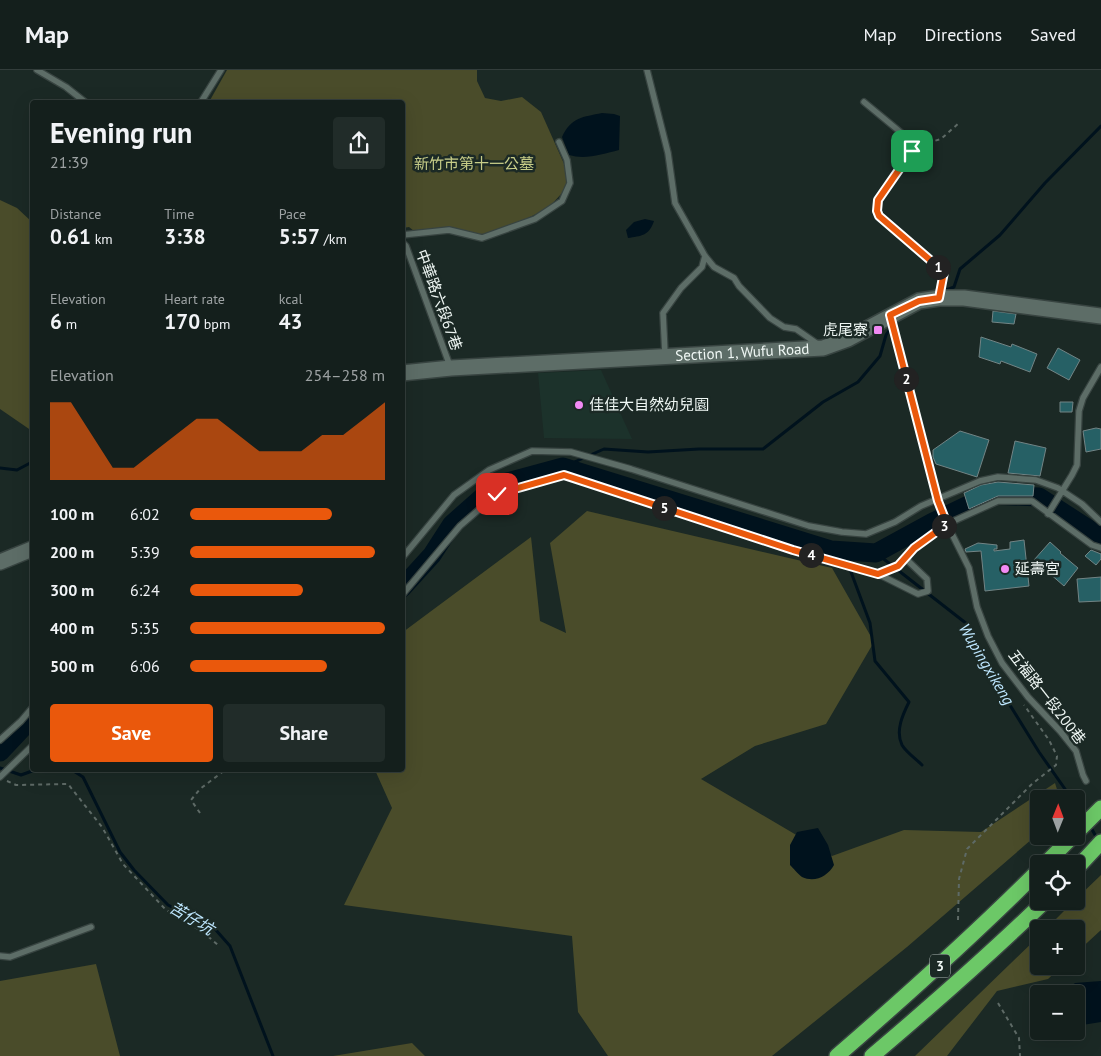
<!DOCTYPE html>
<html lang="en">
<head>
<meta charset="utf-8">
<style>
	:root { --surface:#141f1c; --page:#212c29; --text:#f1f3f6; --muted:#9da2a3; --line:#333d3b; --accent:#ea580c }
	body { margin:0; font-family:"PT Sans","Noto Sans TC",sans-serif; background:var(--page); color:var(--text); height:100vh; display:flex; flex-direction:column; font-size:19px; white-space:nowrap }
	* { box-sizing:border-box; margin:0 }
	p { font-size:16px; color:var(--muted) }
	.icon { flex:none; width:28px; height:28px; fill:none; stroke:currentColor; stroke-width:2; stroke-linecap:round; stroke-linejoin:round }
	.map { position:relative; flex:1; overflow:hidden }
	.details { position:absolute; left:30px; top:30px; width:375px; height:672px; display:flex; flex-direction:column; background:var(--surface); border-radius:5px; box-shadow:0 5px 20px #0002,0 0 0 1px var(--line) }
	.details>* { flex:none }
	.needle { width:32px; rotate:1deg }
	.tools { position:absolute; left:1030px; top:720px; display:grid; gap:10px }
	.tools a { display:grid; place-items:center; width:55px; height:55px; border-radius:5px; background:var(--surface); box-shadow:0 5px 20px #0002,0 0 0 1px var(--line); font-size:25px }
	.pin { position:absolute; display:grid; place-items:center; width:42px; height:42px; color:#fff; margin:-21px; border-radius:10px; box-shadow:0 2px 8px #0006 }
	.km { position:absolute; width:25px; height:25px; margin:-12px; border-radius:50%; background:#222; color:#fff; font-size:14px; line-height:25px; text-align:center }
	.round { display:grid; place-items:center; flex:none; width:52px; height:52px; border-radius:5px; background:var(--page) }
	.headline { display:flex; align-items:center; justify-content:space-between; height:85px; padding:0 20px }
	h1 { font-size:28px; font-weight:600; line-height:38px }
	.stats { display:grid; grid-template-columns:repeat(3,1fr); gap:8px; height:85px; padding:5px 20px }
	.stats div { display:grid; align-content:center }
	.stats b { font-size:21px; font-weight:600 }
	.stats small { font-size:14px; font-weight:400 }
	.stats p { font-size:14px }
	.chart { height:140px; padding:10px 20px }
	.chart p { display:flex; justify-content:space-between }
	.chart svg { width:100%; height:90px; margin-top:5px; fill:var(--accent); opacity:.7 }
	.action { display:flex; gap:10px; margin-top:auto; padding:10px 20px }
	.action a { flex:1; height:58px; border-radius:5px; background:var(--accent); color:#fff; font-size:20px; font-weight:600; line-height:58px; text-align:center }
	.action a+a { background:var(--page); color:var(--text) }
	ul { padding:0 20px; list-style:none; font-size:16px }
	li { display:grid; grid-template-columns:80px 60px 1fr; align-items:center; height:38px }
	li i { height:12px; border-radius:6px; background:var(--accent) }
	header { display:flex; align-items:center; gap:30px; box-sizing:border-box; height:70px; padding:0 25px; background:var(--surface); border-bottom:1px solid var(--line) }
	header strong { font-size:24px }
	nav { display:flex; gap:28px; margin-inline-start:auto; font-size:18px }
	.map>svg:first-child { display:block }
	.built { fill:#1c322b }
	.green { fill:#4a4c2a }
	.water { fill:#00121d }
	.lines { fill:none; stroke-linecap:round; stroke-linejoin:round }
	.stream { stroke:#00121d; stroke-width:3 }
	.river { stroke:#00121d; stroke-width:19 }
	.building { fill:#266065; stroke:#728485 }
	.lane-casing { stroke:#384441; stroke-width:8 }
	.secondary-casing { stroke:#384441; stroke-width:18 }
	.highway-casing { stroke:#384441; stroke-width:18 }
	.path { stroke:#5e6a66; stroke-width:2; stroke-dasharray:4 4; stroke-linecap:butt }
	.lane { stroke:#5d6d67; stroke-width:5.5 }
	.secondary { stroke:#5d6d67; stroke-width:15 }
	.highway { stroke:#6cc867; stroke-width:15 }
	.route-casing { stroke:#fff; stroke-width:10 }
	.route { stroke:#ea580c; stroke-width:6 }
	.poi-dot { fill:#f18af4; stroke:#1b2925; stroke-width:2 }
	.labels { text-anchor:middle; stroke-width:5; stroke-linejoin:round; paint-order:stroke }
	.shield { fill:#1b2925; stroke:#afb9b6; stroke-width:1 }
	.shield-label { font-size:14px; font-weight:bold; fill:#eff7f4 }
	.park-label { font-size:15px; fill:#c7cd88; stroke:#1b2925 }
	.street-label { font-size:15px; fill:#eff7f4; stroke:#1b2925 }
	.poi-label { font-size:15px; fill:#eff7f4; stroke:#1b2925; text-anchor:start }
	.water-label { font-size:16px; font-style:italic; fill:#bee7ff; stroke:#1b2925 }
</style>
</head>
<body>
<header>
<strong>Map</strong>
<nav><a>Map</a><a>Directions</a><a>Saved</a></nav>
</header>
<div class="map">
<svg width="1101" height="986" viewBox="0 0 1101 986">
	<rect width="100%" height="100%" fill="#1b2925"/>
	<path class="built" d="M 601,300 L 632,369 L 544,368 L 538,303 Z"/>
	<path class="green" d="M 227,0 L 477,0 L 477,11 L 485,28 L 501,31 L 522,27 L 541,42 L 565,96 L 568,111 L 562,123 L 551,135 L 536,144 L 510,157 L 483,165 L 451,158 L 414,161 L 409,157 L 403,158 L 402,32 L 209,32 Z
		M 0,130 L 17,138 L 32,152 L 32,361 L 0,339 Z
		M 587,441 L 832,498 L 874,572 L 826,654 L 755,676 L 701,709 L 832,786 L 904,760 L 981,762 L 1055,713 L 1060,729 L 1039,729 L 1039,763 L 907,877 L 772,986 L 608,986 L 578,942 L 572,866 L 344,835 L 392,738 L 375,700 L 402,700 L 403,562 L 531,467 L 540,551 L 566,563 L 550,473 Z
		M 1101,805 L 1101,860 L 1076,883 L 1076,859 L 1046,859 L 1074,831 L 1076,831 L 1076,829 Z
		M 1039,866 L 1039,896 L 1062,896 L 1048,909 L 997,921 L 947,986 L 915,986 Z
		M 96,894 L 120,986 L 0,986 L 0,911 Z
		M 412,973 L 425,986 L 333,986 Z"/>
	<path class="water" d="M 602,43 L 614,44 L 620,46 L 619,80 C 603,84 585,90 569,85 L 562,67 C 571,47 583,47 602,43 Z
		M 645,149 L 654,151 C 649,166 641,166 628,168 L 626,160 L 634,152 Z
		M 818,758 L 828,775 L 834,795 C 828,806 815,813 802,807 C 798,804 793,798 790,795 L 790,775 L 797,762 Z
		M 1101,911 L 1101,952 L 1076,956 L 1076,924 L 1062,924 L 1075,913 Z"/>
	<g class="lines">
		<path class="stream" d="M 941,222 L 954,217 L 960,199 L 1000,165 L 1045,113 L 1101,56
			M 563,397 L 604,379 L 648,382 L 699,379 L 763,379 L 823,332 L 858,312 L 880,286 L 886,265 L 897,249
			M 0,398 L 17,400 L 32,392
			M 843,481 L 847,490
			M 876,483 L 967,554 L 979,585 L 1039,682 L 1072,729
			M 851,502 L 870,553 L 875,591 L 909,632 C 903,644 895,661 902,675 C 906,682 916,689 922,695
			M 0,698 L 21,705 L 35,700
			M 72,700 L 83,707 L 120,782 L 134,800 L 168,835 L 215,859 L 230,876 L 273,986
			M 1076,734 L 1085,749
			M 1090,756 L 1098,770"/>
		<path class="river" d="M 402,518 L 432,485 L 452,454 L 496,415 L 563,397 L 831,480 L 876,483 L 931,453 L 989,425 L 1039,427 L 1101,467
			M 0,682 L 32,648"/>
	</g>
	<path class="building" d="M 993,241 L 1016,244 L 1014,254 L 992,252 Z
		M 981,267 L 1011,277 L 1012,274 L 1037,284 L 1030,302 L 1001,291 L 1000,294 L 979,287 Z
		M 1058,278 L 1080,290 L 1069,310 L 1047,298 Z
		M 1060,332 L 1073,332 L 1072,342 L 1060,342 Z
		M 1096,358 L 1101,359 L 1101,379 L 1086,382 L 1083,361 Z
		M 960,361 L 989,370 L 977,407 L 936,394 L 933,387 L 933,380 Z
		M 1015,371 L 1046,378 L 1040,406 L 1008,403 Z
		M 998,412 L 1034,415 L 1033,426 L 998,426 L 969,439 L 964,423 L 981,415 Z
		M 1024,470 L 1029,516 L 985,521 L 981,481 L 966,482 L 965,479 L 978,473 L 997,475 L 997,479 L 994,479 L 994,481 L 1010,479 L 1010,472 Z
		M 1050,472 L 1061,482 L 1060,483 L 1078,498 L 1064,516 L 1034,490 Z
		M 1091,480 L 1101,484 L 1101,489 L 1096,495 L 1085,486 Z
		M 1101,507 L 1101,531 L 1079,532 L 1077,509 Z"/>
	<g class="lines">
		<g class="lane-casing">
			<path id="lane" d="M 37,0 L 66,17 L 85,32
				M 647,0 L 668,83 L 675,133 L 705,186 L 714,197 L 734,208 L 739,216 L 770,248 L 784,257 L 796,259 L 819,275
				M 201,32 L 221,0
				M 864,32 L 910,70 C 913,75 913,79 911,85 L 878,130 L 877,141 L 879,146 L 944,202 L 939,228
				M 402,165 L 449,160 L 482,168 L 535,149 L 562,131 L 570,113 L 567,90 L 559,72
				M 402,172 L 406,176 L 450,296
				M 890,249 L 938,431 L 947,454 L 969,498 L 977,537 L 988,566 L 1002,593 L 1028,627 L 1060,661 L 1076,681 L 1083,705 L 1086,711
				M 665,284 L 663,243 L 681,218 L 702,197 L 705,186
				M 1048,444 L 1072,405 L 1077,395 L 1079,341 L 1083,328 L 1101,297
				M 402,488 L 454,425 L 489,400 L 532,381 L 571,382 L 631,399 L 809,456 L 842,462 L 866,464 L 895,452 L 921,436 L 980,411 L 998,407 L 1036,410 L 1058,418 L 1082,434 L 1101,452
				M 878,504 L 898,496 L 914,477 L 947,454 L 998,431 L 1032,431 L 1092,475 L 1101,478
				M 402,525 L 460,456 L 497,424 L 564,405 L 793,480 L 878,504 L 918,524 L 928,521 L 927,509 L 905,488
				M 0,670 L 21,651 L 32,638
				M 0,707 L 32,676
				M 0,886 L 10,887 L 91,857"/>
		</g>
		<g class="secondary-casing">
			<g id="secondary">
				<path id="s1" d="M 402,303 L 451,298 L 823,278 L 848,269 L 919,231 L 939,228 L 964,228 L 1101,246"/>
				<path d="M 0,492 L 32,479"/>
			</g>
		</g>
		<g class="highway-casing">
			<path id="highway" d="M 1076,763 L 1101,738
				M 1045,794 L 1073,766
				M 1076,799 L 1101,772
				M 837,986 C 906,926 974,865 1039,800
				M 872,986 C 931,936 989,885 1045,831"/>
		</g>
		<path class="path" d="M 920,75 L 941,69 L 960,52
			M 7,711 L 16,715 L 68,714 L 102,757 L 123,794 L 166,840 L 203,862 L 219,876
			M 200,743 L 191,730 L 200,719 L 225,700
			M 958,850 L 959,809 L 967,779 L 1032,714 L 1056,695 L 1057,686 L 1049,670 L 1024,635
			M 998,933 L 1019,968 L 1020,986"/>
		<use href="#lane" class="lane"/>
		<use href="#secondary" class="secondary"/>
		<use href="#highway" class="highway"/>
	</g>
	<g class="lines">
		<g class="route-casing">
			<path id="route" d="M 497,424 L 564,405 L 793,480 L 878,504 L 898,496 L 914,478 L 947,454 L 938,431 L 890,245 L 919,231 L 939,228 L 944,202 L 879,146 L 877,141 L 878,130 L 912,81"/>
		</g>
		<use href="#route" class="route"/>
	</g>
	<g class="poi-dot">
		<rect x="873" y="255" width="10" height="10" rx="2.5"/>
		<circle cx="579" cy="335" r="5"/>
		<circle cx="1005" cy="499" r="5"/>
	</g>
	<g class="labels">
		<rect class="shield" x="930" y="884.5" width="20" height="23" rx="4"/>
		<g class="shield-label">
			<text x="940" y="901">3</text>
		</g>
		<g class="park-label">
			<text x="474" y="99">新竹市第十一公墓</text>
		</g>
		<g class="street-label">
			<text transform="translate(439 230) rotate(70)" y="5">中華路六段67巷</text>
			<text dy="5" stroke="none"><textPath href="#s1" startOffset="341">Section 1, Wufu Road</textPath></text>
			<text transform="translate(1047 627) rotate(52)" y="5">五福路一段200巷</text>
		</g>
		<g class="poi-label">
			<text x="868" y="265" text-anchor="end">虎尾寮</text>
			<text x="589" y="340">佳佳大自然幼兒園</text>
			<text x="1015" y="504">延壽宮</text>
		</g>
		<g class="water-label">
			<text transform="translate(987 594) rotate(59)" y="6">Wupingxikeng</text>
			<text transform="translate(192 848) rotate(31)" y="6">苦仔坑</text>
		</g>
	</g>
</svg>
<div class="tools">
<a><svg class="needle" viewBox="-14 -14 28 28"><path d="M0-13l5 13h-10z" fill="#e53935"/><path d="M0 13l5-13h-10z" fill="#9da2a3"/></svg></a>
<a><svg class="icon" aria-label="locate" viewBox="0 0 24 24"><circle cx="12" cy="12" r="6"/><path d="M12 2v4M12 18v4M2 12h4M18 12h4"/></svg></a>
<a>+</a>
<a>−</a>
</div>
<div class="pin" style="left:912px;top:81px;background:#1e9e55"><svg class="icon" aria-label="arrive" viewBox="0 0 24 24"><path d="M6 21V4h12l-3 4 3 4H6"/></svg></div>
<div class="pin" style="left:497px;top:424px;background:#d93025"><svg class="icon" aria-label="check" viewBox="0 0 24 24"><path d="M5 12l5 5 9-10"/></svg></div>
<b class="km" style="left:938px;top:197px">1</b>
<b class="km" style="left:906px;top:309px">2</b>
<b class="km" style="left:944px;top:456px">3</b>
<b class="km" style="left:811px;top:485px">4</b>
<b class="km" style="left:664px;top:438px">5</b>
<section class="details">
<div class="headline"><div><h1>Evening run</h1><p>21:39</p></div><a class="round"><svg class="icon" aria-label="share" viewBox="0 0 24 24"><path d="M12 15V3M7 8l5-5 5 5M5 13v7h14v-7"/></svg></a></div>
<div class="stats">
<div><p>Distance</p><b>0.61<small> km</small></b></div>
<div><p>Time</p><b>3:38</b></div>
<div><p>Pace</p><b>5:57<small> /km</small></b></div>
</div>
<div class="stats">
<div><p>Elevation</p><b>6<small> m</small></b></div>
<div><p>Heart rate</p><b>170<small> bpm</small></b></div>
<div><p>kcal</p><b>43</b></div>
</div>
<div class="chart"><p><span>Elevation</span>254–258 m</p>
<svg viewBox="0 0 160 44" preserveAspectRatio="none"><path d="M0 44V6L10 6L20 22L30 38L40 38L50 30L60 22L70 14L80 14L90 22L100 30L110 30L120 30L130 22L140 22L150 14L160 6V44z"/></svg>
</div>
<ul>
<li><b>100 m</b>6:02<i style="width:73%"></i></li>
<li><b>200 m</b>5:39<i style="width:95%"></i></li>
<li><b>300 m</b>6:24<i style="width:58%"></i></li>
<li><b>400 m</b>5:35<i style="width:100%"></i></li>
<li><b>500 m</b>6:06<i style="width:70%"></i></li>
</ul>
<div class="action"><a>Save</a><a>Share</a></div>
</section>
</div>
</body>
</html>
